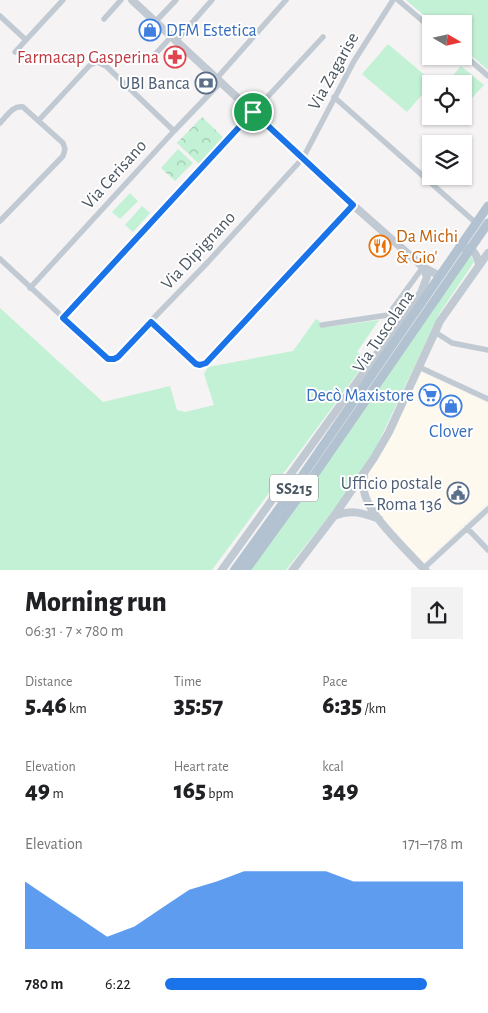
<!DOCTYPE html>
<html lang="en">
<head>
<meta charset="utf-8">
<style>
	:root { --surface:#fff; --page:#f2f2f2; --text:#202124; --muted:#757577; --accent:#1a73e8 }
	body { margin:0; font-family:"Alegreya Sans",sans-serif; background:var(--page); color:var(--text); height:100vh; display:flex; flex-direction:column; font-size:19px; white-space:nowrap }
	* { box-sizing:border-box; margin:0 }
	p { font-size:16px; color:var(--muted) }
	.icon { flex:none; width:28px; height:28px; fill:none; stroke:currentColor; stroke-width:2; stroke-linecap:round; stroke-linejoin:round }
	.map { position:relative; height:570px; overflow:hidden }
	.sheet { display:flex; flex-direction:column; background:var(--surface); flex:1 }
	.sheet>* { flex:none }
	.needle { width:32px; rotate:99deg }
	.controls { position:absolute; left:422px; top:15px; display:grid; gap:10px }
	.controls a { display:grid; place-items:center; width:50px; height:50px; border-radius:0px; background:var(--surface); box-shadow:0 1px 4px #0004; font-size:25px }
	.pin { position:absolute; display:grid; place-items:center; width:42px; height:42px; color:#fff; margin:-21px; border:2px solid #fff; border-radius:50%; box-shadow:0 1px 5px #0007 }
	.round { display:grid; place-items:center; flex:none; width:52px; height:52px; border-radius:0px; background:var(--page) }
	.head { display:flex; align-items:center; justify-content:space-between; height:85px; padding:0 25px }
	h1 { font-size:28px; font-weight:800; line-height:38px }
	.metrics { display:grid; grid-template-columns:repeat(3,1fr); gap:8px; height:85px; padding:5px 25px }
	.metrics div { display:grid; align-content:center }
	.metrics b { font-size:25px; font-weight:800 }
	.metrics small { font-size:14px; font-weight:400 }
	.metrics p { font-size:14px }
	.chart { height:140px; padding:10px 25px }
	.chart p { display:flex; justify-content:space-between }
	.chart svg { width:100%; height:90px; margin-top:5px; fill:var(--accent); opacity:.7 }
	ul { padding:0 25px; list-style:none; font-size:16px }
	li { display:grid; grid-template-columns:80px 60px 1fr; align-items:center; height:38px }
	li i { height:12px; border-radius:6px; background:var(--accent) }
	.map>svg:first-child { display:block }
	.commercial { fill:#fdf9ef }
	.grass { fill:#c3f1d5 }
	.park { fill:url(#park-crowns) }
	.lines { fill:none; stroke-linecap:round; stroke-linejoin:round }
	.minor { stroke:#c1cad2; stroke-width:5.5 }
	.tertiary { stroke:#c1cad2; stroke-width:8 }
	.primary { stroke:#b3c2d1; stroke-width:9 }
	.route-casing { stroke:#fff; stroke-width:10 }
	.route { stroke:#1a73e8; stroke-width:6 }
	.labels { text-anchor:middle; stroke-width:4; stroke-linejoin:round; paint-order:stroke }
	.shield { fill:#fff; stroke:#808990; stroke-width:1 }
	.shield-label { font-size:16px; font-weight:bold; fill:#4a5661 }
	.shop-label { font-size:18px; fill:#366cbe; stroke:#fff; text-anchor:start }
	.health-label { font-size:18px; fill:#be3a42; stroke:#fff; text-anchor:end }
	.street-label { font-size:18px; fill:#4a5661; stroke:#fff }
	.service-label { font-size:18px; fill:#4e5e75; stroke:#fff; text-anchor:end }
	.food-label { font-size:18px; fill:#c56008; stroke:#fff; text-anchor:start }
</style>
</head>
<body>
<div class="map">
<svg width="488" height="571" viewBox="0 0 488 571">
	<defs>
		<pattern id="park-crowns" width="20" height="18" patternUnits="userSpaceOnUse" patternTransform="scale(1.25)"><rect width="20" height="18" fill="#c3f1d5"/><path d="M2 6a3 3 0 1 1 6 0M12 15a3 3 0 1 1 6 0" fill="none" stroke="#a0c6b0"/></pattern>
	</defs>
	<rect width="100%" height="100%" fill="#f5f3f3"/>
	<path class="commercial" d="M 421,372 L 488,403 L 488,503 L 423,563 L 379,513 L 369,494 L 367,484 L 370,471 Z"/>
	<path class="grass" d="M 406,0 L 488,0 L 488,70 L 464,49 L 464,24 L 434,24 Z
		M 388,44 L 433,82 L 407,112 L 362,74 Z
		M 461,66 L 484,85 L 472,98 L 464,91 L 464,84 L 455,84 L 450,79 Z
		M 130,193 L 138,201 L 120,219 L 112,212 Z
		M 142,206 L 150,213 L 133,232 L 125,225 Z
		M 470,254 L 474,261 L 472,265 L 439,314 L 374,452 L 345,496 L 286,570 L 248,571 Z
		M 0,308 L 103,402 L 170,386 L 177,410 L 185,412 L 214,405 L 204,374 L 208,367 L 293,351 L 316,319 L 328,327 L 379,320 L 357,352 L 368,359 L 212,570 L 0,571 Z"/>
	<path class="park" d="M 202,117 L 224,138 L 200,165 L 177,143 Z
		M 178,149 L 193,163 L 175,181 L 161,168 Z"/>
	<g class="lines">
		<path class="minor" d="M 398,0 L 431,28
			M 0,16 L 26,40
			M 104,19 L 121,0
			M 155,22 L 176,0
			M 176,41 L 212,0
			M 15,52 L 63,0
			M 464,55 L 488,76
			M 149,61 L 171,37
			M 217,78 L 286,0
			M 334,97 L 476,223
			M 39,120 L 90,65 L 97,62 L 106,66 L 174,131
			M 0,123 C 7,116 13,105 23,107 L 63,143 L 65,149 L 63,156 L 0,221
			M 0,259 L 107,358 L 111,360 L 115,358 L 208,262 L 303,158 L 354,61 L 393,0
			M 30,288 L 174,131 L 221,82
			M 63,318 L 323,37
			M 151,322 L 196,364 L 200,365 L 206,363 L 353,205
			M 322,325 L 388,315 L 423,267
			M 435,332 L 452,343 L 488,350
			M 419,367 L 488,399
			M 467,528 L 488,550
			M 424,568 L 488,509"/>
		<path class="tertiary" d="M 132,0 L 353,205 L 423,267 L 440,276
			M 459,248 C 472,245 478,255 479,266
			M 421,293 L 427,277 L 423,267
			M 364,475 C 363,483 363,491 366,498 C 373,519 410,554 426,571
			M 334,516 C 352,509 363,513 379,519
			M 221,571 L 423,290
			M 292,571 L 334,516 L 374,458 L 389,432 L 440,321 L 488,253"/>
		<path class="primary" d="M 234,571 L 296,485 L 488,206
			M 245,571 L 308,484 L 488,223"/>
	</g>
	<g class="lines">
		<g class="route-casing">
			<path id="route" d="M 253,112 L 353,205 L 206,363 L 200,365 L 196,364 L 151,322 L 118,357 L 114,359 L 108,359 L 63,318 Z"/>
		</g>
		<use href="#route" class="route"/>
	</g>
	<defs>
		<g id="shop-ring" transform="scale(1.125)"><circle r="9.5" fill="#fff" stroke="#3f7fe0" stroke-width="1.5"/><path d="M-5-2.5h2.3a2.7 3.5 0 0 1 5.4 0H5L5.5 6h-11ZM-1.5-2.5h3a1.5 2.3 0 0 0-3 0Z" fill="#3f7fe0"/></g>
		<g id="pharmacy-ring" transform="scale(1.125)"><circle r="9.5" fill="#fff" stroke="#e0444e" stroke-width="1.5"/><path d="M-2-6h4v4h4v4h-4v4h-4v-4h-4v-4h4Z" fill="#e0444e"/></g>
		<g id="bank-ring" transform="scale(1.125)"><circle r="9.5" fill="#fff" stroke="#5c6f8a" stroke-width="1.5"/><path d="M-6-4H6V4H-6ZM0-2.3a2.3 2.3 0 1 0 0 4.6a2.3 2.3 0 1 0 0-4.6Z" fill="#5c6f8a"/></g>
		<g id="restaurant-ring" transform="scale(1.125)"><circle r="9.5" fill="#fff" stroke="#e8710a" stroke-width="1.5"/><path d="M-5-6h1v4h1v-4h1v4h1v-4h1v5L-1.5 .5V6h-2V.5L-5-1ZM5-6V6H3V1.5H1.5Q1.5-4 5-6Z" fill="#e8710a"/></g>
		<g id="supermarket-ring" transform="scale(1.125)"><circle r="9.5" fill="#fff" stroke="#3f7fe0" stroke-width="1.5"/><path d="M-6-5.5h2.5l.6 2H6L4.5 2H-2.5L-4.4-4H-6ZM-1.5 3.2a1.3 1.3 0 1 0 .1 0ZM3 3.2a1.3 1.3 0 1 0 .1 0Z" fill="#3f7fe0"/></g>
		<g id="civic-ring" transform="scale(1.125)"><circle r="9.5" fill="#fff" stroke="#5c6f8a" stroke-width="1.5"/><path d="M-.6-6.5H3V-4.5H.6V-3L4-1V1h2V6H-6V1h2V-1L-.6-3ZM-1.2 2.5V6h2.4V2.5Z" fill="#5c6f8a"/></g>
	</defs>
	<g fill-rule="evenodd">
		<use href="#shop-ring" x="150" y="30"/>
		<use href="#pharmacy-ring" x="175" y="57"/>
		<use href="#bank-ring" x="206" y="83"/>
		<use href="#restaurant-ring" x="380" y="246"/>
		<use href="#supermarket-ring" x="430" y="395"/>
		<use href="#shop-ring" x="451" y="406"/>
		<use href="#civic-ring" x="458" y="493"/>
	</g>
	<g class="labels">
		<rect class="shield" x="270" y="474.5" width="48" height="27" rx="4"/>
		<g class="shield-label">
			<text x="294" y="494">SS215</text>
		</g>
		<g class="shop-label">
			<text x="166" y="36">DFM Estetica</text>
			<text x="414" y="401" text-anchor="end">Decò Maxistore</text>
			<text x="451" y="437" text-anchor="middle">Clover</text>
		</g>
		<g class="health-label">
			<text x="159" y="63">Farmacap Gasperina</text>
		</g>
		<g class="street-label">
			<text transform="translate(333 71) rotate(-61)" y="6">Via Zagarise</text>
			<text transform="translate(114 174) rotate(-48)" y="6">Via Cerisano</text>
			<text transform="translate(198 250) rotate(-47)" y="6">Via Dipignano</text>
			<text transform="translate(383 331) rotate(-56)" y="6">Via Tuscolana</text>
		</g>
		<g class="service-label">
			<text x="190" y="89">UBI Banca</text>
			<text x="442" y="489">Ufficio postale<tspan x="442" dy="21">– Roma 136</tspan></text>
		</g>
		<g class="food-label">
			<text x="396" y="242">Da Michi<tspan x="396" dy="21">&amp; Gio'</tspan></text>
		</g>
	</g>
</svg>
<div class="controls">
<a><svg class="needle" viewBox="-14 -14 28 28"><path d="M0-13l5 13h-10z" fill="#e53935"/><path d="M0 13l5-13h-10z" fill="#757577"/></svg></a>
<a><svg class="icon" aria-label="locate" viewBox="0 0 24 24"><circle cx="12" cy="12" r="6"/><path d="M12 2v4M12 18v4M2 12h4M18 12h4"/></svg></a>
<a><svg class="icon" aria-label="layers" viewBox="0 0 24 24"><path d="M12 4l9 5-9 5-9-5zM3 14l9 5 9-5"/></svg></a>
</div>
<div class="pin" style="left:253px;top:112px;background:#1e9e55"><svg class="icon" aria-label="arrive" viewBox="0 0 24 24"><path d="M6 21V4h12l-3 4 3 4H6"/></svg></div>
</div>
<section class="sheet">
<div class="head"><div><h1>Morning run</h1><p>06:31 · 7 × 780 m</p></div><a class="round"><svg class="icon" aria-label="share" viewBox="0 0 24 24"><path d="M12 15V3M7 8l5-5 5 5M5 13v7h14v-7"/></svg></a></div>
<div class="metrics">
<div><p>Distance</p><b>5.46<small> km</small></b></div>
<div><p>Time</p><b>35:57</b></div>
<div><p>Pace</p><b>6:35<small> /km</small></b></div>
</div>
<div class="metrics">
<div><p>Elevation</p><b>49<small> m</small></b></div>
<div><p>Heart rate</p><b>165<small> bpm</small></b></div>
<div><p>kcal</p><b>349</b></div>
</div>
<div class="chart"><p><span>Elevation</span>171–178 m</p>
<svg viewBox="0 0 160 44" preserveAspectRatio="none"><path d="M0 44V11L10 20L20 29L30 38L40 33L50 24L60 15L70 11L80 6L90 6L100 6L110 6L120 11L130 11L140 11L150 11L160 11V44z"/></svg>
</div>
<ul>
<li><b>780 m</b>6:22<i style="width:88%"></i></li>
</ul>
</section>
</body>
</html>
